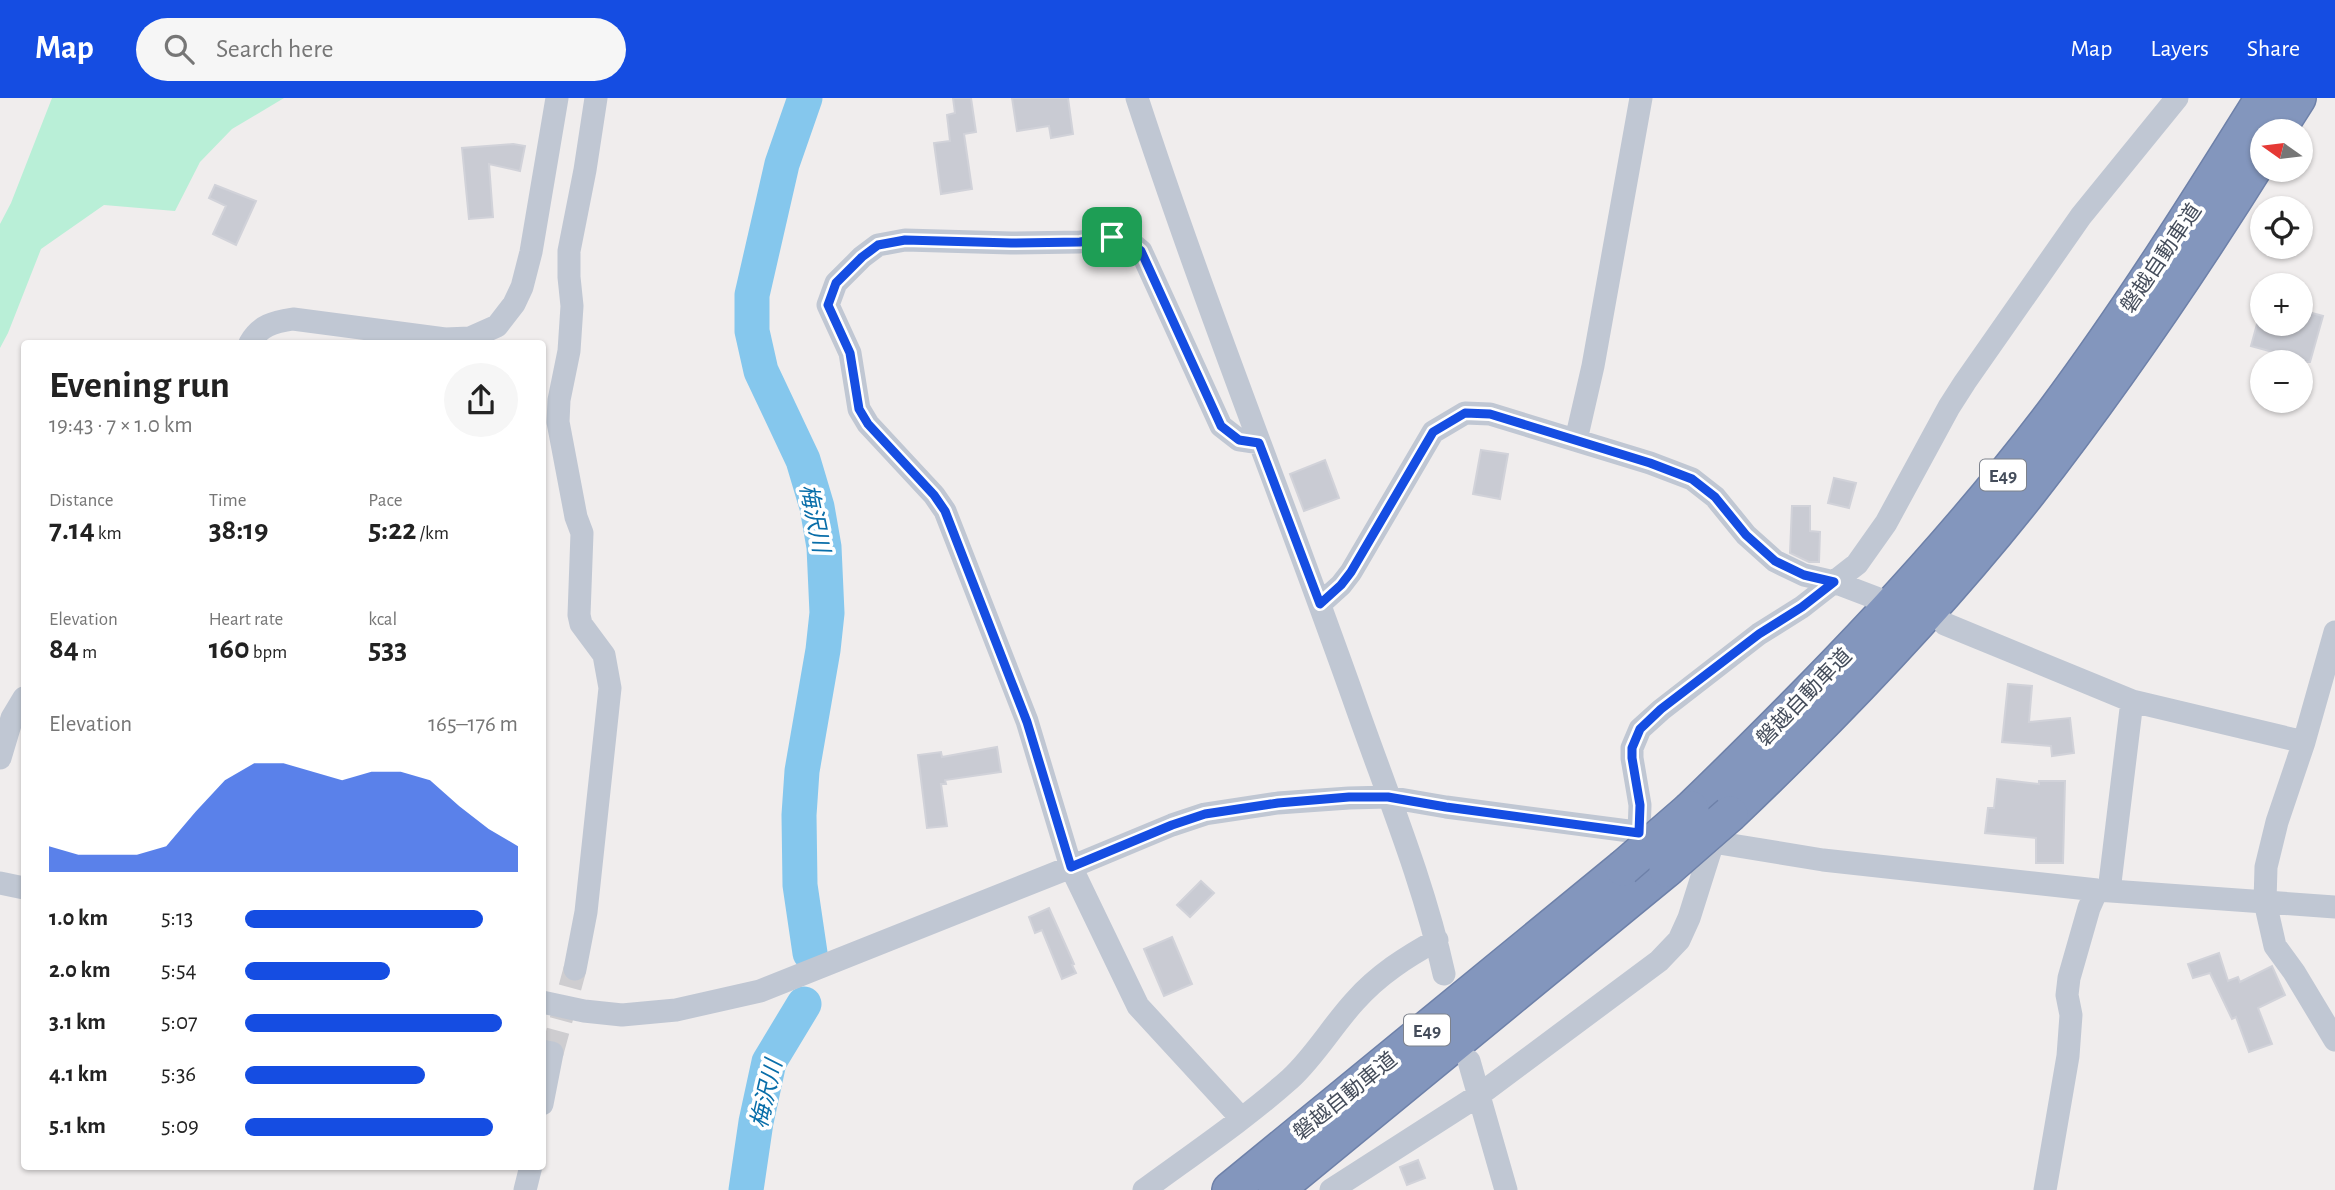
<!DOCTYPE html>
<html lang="en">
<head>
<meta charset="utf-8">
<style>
	:root { --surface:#fff; --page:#f6f6f6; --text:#222; --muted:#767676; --accent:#154de2 }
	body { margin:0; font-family:"Alegreya Sans","Noto Sans JP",sans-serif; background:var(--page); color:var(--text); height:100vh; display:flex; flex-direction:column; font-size:26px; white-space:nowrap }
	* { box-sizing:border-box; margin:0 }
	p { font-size:23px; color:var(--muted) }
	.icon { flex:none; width:38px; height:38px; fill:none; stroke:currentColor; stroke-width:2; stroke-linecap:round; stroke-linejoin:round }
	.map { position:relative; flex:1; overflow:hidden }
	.drawer { position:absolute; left:21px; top:242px; width:525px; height:830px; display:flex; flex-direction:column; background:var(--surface); border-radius:7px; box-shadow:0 2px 5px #0004 }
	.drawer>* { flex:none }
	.needle { width:46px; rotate:284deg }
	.fabs { position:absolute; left:2250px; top:21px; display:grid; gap:14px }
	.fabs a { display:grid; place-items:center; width:63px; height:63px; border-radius:50%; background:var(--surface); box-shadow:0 2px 5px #0004; font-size:35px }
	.pin { position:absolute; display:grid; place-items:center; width:60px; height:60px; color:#fff; margin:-30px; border-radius:14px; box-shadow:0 4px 10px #0006 }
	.round { display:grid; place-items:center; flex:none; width:74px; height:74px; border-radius:37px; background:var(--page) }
	.summary { display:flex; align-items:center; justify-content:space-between; height:119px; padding:0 28px }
	h1 { font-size:38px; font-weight:700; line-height:52px }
	.metrics { display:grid; grid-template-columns:repeat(3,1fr); gap:10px; height:119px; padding:7px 28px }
	.metrics div { display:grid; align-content:center }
	.metrics b { font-size:30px; font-weight:700 }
	.metrics small { font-size:19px; font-weight:400 }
	.metrics p { font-size:19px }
	.chart { height:196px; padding:14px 28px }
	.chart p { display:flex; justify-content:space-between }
	.chart svg { width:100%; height:126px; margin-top:7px; fill:var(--accent); opacity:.7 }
	ul { padding:0 28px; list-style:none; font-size:23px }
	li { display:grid; grid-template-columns:112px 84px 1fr; align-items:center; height:52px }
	li i { height:18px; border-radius:9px; background:var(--accent) }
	header { display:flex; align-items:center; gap:42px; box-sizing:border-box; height:98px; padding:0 35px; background:var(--accent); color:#fff }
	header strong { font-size:33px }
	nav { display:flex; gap:38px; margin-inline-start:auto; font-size:24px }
	.search { width:490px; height:63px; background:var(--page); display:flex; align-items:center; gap:18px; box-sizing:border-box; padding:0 24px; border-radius:38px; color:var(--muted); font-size:26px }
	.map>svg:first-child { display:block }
	.green { fill:#b9efd7 }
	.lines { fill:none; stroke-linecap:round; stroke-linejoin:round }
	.river { stroke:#85c7ed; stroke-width:35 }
	.building { fill:#c9cbd3; stroke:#d1d2d9; stroke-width:2 }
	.minor-tunnel { stroke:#cecdd0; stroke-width:23; stroke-dasharray:23 11; stroke-linecap:butt }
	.highway-casing { stroke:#6e81a9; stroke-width:38 }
	.minor { stroke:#c0c7d3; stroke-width:23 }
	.highway { stroke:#8396bd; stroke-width:35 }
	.highway-bridge-casing { stroke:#6e81a9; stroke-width:38; stroke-linecap:butt }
	.highway-bridge { stroke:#8396bd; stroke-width:35 }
	.route-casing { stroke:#fff; stroke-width:14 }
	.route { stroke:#154de2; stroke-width:9 }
	.labels { text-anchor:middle; stroke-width:7; stroke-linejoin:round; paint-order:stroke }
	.shield { fill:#fff; stroke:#7d828c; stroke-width:2 }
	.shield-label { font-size:19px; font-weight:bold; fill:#454d5b }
	.street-label { font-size:21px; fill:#454d5b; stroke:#fff }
	.water-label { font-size:23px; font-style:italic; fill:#096ea9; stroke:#fff }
</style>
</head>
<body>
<header>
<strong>Map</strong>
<div class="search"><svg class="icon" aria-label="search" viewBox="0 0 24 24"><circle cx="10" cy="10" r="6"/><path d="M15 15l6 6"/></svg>Search here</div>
<nav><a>Map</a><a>Layers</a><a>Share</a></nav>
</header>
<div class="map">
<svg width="2335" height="1092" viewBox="0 0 2335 1092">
	<rect width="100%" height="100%" fill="#f0eded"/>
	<path class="green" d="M 52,0 L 284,0 L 232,31 L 200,64 L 175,113 L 104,107 L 41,151 L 8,235 L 0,250 L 0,126 L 11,105 Z"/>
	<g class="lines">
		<path class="river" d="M 805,0 L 782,66 L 752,197 L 752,233 L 761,273 L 803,362 L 817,409 L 824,449 L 827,515 L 823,552 L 802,673 L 799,717 L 800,787 L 810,855
			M 746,1092 L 756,1024 L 769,964 L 804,906"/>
	</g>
	<path class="building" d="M 953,0 L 971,0 L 976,34 L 964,36 L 972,91 L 941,96 L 934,45 L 950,43 L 947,17 L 955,15 Z
		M 1012,0 L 1068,0 L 1073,36 L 1051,40 L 1049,28 L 1017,33 Z
		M 513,46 L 525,48 L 520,73 L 489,66 L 493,119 L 469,121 L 462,50 Z
		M 215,87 L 256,103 L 236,147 L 213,136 L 226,108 L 209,100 Z
		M 2301,212 L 2323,218 L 2310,264 L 2282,264 L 2284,257 L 2251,248 L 2257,226 L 2301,226 Z
		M 1481,352 L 1508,356 L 1500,401 L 1473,396 Z
		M 1325,362 L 1339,400 L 1304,413 L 1290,376 Z
		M 1834,380 L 1856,385 L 1849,410 L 1828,405 Z
		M 1792,408 L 1810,408 L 1810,433 L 1820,434 L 1819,464 L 1809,464 L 1790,455 Z
		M 2008,586 L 2032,588 L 2029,624 L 2070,620 L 2074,655 L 2052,658 L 2051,648 L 2002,644 Z
		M 997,649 L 1001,674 L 945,682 L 946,686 L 941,686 L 947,728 L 927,730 L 918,657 L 941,654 L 942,659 Z
		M 1997,681 L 2039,686 L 2039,683 L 2065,683 L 2063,765 L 2036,765 L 2036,740 L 1985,735 L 1988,710 L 1994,710 Z
		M 1201,783 L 1214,795 L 1190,819 L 1177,807 Z
		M 1049,810 L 1074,866 L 1072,867 L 1076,875 L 1062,881 L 1042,832 L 1035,835 L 1029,819 Z
		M 1172,839 L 1192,886 L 1164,898 L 1144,851 Z
		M 2219,855 L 2228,883 L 2238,879 L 2240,884 L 2272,868 L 2285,897 L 2258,910 L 2272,946 L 2249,954 L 2236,919 L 2232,921 L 2210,875 L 2193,880 L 2188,866 Z
		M 1418,1062 L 1425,1080 L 1407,1087 L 1400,1069 Z"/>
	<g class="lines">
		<path class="minor-tunnel" d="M 552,955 L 575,871"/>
		<g class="highway-casing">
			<path id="highway" d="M 2277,33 L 2298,0
				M 1691,711 C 1820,586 1946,457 2055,313 C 2130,212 2197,106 2263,0
				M 1730,716 C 1836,615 1937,510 2028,395 C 2113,286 2190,173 2263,56
				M 1230,1092 L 1623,770
				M 1276,1092 L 1667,771"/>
		</g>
		<path class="minor" d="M 1137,0 C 1203,202 1282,399 1353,599 C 1385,691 1423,781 1444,876
			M 250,245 C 260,227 274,224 293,221 L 445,241 L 470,240 L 497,228 L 514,206 L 522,189 L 531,154 L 557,0
			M 1576,342 L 1593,268 L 1641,0
			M 1320,506 L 1341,487 L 1351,474 L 1433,334 L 1465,315 L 1490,316 L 1650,365 L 1692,381 L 1715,399 L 1746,437 L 1775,463 L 1804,477 L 1834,484 L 1876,500
			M 1945,526 L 2132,603 L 2304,644
			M 2335,534 L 2304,644 L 2277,724 L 2266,769 L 2265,804 L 2275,848 L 2294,874 L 2335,942
			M 0,660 L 12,620 L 24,600
			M 1639,735 L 1640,707 L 1632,660 L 1632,650 L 1640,631 L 1661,612 L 1759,536 L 1802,509 L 1857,466 L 1886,425 L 1949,309 L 1965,284 L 2081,118 L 2177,0
			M 0,785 L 24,790
			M 2109,793 L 2132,603
			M 575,871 L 586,814 L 610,590 L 604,557 L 581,526 L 579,517 L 582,435 L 576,419 L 558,324 L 559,302 L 569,253 L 572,208 L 569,179 L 569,153 L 585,72 L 596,0
			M 542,904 L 584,913 L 622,917 L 676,912 L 760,893 L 1071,769 L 1172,727 L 1205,716 L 1278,705 L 1349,700 L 1388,699 L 1446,709 L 1713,744 L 1823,762 L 2097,792 L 2335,809
			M 542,953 L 552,955 L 542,1006
			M 1469,963 L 1506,1092
			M 1241,1020 L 1138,908 L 1071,769 L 1027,623 L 945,413 L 934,397 L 868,326 L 859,311 L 850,255 L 828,207 L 836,185 L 862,159 L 878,147 L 889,145 L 905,142 L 1011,145 L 1080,144 L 1112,139 L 1129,143 L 1141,153 L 1221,328 L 1239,342 L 1259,345
			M 525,1092 L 531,1068
			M 1144,1092 C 1193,1056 1245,1021 1290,981 C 1315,958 1332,928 1355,903 C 1378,877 1406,859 1437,842
			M 1331,1092 L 1479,997 L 1659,863 L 1679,842 L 1689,820 L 1713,744
			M 2045,1092 L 2068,958 L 2071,917 L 2067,897 L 2069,880 L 2089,810 L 2097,792"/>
		<use href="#highway" class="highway"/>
		<g class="highway-bridge-casing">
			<path id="highway-bridge" d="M 1623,770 L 1691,711
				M 1667,771 L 1730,716"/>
		</g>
		<use href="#highway-bridge" class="highway-bridge"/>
	</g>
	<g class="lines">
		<g class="route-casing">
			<path id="route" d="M 1112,139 L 1129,143 L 1141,153 L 1221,328 L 1239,342 L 1259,345 L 1320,506 L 1341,487 L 1351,474 L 1433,334 L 1465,315 L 1490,316 L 1650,365 L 1692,381 L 1715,399 L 1746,437 L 1775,463 L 1804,477 L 1834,484 L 1802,509 L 1759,536 L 1661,611 L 1640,631 L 1632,650 L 1632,660 L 1640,707 L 1639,735 L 1446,709 L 1388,699 L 1349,699 L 1278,705 L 1205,716 L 1172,727 L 1071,769 L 1027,624 L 945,413 L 934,397 L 868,326 L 859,311 L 850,255 L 828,207 L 836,185 L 862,159 L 878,147 L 905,142 L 1011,145 L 1080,144 Z"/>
		</g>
		<use href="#route" class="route"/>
	</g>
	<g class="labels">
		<g class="shield">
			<rect x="1980" y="361.5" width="46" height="31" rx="5"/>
			<rect x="1404" y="916.5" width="46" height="31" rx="5"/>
		</g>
		<g class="shield-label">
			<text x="2003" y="384">E49</text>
			<text x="1427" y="939">E49</text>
		</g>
		<g class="street-label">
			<text transform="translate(2161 160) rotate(-56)" y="7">磐越自動車道</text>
			<text transform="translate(1804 599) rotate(-46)" y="7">磐越自動車道</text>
			<text transform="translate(1345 998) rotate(-39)" y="7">磐越自動車道</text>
		</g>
		<g class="water-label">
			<text transform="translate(815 420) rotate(78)" y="8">梅沢川</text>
			<text transform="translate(766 996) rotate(-77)" y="8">梅沢川</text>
		</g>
	</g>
</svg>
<div class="fabs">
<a><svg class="needle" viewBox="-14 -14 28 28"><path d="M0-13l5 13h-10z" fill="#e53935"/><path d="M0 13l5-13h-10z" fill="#767676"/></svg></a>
<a><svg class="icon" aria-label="locate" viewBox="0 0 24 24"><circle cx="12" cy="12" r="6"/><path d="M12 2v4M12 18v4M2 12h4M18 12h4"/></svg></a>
<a>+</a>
<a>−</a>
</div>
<div class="pin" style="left:1112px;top:139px;background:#1e9e55"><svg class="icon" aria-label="arrive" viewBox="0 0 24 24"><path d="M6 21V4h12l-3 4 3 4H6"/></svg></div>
<section class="drawer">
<div class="summary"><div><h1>Evening run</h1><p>19:43 · 7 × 1.0 km</p></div><a class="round"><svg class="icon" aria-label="share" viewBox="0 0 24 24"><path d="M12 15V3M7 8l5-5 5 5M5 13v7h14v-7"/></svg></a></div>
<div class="metrics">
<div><p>Distance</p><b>7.14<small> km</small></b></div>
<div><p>Time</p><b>38:19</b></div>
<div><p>Pace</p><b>5:22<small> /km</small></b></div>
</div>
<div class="metrics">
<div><p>Elevation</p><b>84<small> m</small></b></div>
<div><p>Heart rate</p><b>160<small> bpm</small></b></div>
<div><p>kcal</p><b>533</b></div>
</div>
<div class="chart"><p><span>Elevation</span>165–176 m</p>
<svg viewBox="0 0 160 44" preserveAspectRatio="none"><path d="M0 44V35L10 38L20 38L30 38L40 35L50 23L60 12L70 6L80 6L90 9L100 12L110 9L120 9L130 12L140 21L150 29L160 35V44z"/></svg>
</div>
<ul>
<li><b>1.0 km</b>5:13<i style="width:87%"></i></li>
<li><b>2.0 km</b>5:54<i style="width:53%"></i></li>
<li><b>3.1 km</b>5:07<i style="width:94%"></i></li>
<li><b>4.1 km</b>5:36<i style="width:66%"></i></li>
<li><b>5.1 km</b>5:09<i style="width:91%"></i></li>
</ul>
</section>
</div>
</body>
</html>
